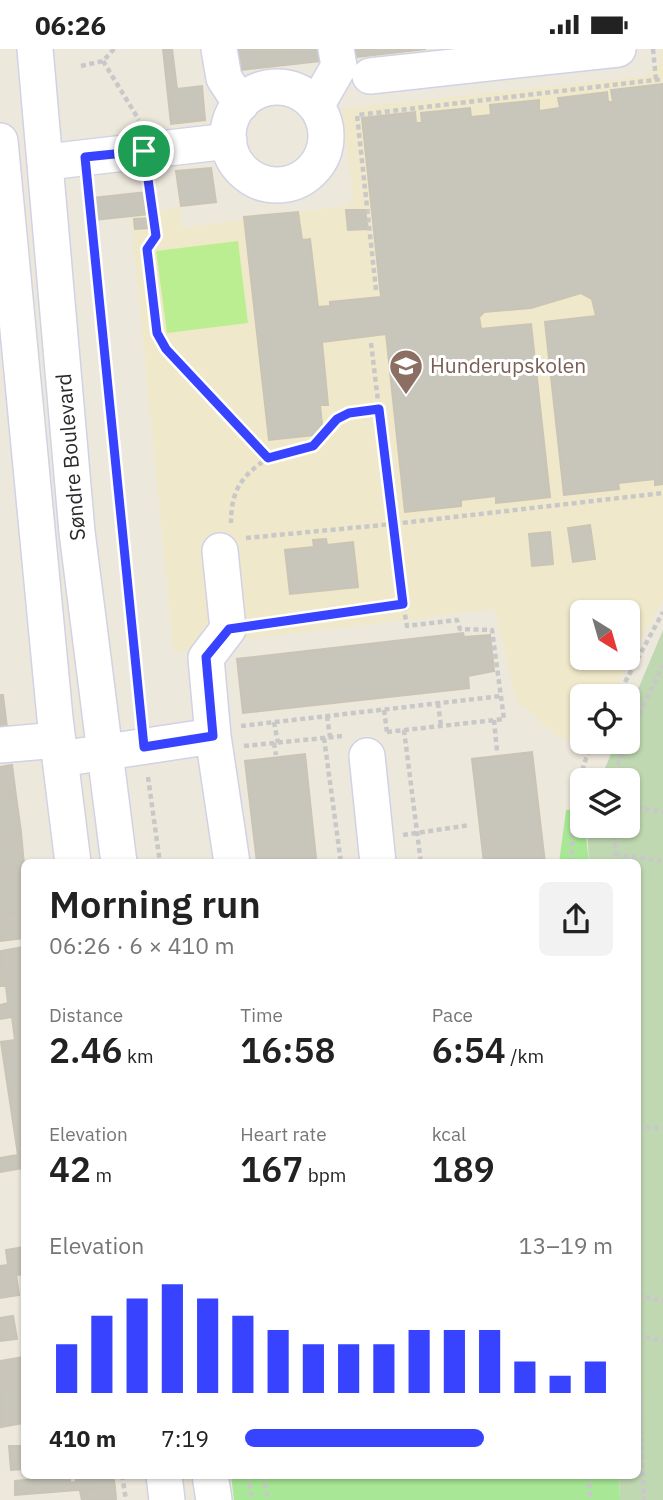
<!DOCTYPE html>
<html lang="en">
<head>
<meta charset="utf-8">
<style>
	:root { --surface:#fff; --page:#f2f2f2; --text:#222; --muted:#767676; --accent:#3743ff }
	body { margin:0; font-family:"IBM Plex Sans",sans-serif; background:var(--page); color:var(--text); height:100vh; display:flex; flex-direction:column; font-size:26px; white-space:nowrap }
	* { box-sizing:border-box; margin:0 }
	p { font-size:23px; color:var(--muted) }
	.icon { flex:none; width:38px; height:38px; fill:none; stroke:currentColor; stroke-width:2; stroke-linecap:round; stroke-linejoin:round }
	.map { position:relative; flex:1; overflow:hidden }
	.side { position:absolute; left:21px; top:810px; width:620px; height:620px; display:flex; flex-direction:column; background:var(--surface); border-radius:10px; box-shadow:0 2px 5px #0004 }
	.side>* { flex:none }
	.needle { width:46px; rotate:143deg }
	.fabs { position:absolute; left:570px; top:551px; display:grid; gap:14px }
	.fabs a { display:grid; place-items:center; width:70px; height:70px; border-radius:10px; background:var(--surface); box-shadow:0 2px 5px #0004; font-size:35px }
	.pin { position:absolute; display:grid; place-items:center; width:60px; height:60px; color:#fff; margin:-30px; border:4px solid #fff; border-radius:50%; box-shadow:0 2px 7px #0007 }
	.round { display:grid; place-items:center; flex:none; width:74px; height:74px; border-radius:10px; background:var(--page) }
	.head { display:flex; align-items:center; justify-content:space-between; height:119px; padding:0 28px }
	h1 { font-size:38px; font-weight:600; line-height:52px }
	.figures { display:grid; grid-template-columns:repeat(3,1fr); gap:10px; height:119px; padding:7px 28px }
	.figures div { display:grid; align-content:center }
	.figures b { font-size:35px; font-weight:600 }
	.figures small { font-size:19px; font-weight:400 }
	.figures p { font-size:19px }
	.chart { height:196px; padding:14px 28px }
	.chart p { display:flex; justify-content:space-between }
	.chart svg { width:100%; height:126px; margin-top:7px; stroke:var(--accent); stroke-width:6 }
	ul { padding:0 28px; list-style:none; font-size:23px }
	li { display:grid; grid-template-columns:112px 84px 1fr; align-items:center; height:52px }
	li i { height:18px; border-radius:9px; background:var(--accent) }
	.status { display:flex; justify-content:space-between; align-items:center; height:49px; padding:0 35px; background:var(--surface); direction:ltr }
	.status svg { height:19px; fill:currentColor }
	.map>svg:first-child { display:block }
	.education { fill:#f0e8ca; fill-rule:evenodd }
	.green { fill:#a7e795 }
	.cemetery { fill:#c0d8b2 }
	.pitch { fill:#bbee90 }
	.building { fill:#c8c6ba; stroke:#c9c4b5; stroke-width:2 }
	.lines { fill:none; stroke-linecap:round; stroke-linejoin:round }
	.minor-casing { stroke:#d1d2e4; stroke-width:38 }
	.path { stroke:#c8c8c8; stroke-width:4.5; stroke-dasharray:5 3.5; stroke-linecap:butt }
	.minor { stroke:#fff; stroke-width:35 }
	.route-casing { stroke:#fff; stroke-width:14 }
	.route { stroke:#3743ff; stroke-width:9 }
	.labels { text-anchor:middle; stroke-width:6; stroke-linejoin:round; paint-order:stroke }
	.education-label { font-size:21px; fill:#785e54; stroke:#fff; text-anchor:start }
	.street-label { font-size:21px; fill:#2a2a2a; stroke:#fff }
</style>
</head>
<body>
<div class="status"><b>06:26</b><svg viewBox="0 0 49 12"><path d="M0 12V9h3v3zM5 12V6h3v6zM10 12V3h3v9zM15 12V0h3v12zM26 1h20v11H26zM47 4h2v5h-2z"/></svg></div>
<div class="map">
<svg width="663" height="1451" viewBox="0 0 663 1451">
	<rect width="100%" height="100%" fill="#ede8dc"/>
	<path class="education" d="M 659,0 L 663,0 L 663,551 L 610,647 L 583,648 L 583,696 L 558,688 L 516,651 L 495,560 L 247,590 L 174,603 L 131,170 L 181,157 L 181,179 L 347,157 L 353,148 L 342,60 L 647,27 L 660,14 ZM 583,564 L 628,564 L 628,609 L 583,609 Z"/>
	<path class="green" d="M 583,760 L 589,814 L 559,814 L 566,761 Z
		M 231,1426 L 619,1426 L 620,1451 L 234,1451 Z"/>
	<path class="cemetery" d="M 663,581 L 663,1451 L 620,1451 L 619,1426 L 637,1426 L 637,814 L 589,814 L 587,777 L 628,777 L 628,732 L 600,731 L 616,693 L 628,693 L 628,664 Z"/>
	<path class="pitch" d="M 238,192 L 248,274 L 167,284 L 156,202 Z"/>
	<path class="building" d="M 163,0 L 172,0 L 177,40 L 202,37 L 205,71 L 171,75 Z
		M 230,0 L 319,0 L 320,12 L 232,22 Z
		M 356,0 L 426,0 L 357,8 Z
		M 663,35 L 663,435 L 655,436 L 655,430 L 618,434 L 619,440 L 564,446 L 545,273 L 596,267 L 592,250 L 581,244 L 531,259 L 484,263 L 479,268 L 481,280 L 531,275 L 550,448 L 496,454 L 496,447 L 461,451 L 461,457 L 405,463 L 386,285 L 322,293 L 328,356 L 320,356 L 323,385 L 269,391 L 244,168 L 298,163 L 302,191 L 310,190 L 318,258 L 330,257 L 330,253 L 381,248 L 362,69 L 415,63 L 416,74 L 422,74 L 421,64 L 470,59 L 471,68 L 491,66 L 490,56 L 539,51 L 539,62 L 560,59 L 558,49 L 607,43 L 608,53 L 613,53 L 611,41 Z
		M 211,119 L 216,153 L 181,157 L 176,122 Z
		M 146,143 L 149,165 L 95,171 L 93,149 Z
		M 346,161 L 365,161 L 368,180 L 348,181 Z
		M 151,169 L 151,179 L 135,180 L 134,170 Z
		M 590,476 L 595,510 L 573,513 L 568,479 Z
		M 550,483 L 553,515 L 532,517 L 529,485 Z
		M 326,490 L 327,496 L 353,493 L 358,538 L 290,545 L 285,501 L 314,498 L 313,491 Z
		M 463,584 L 464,588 L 490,586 L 494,622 L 468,627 L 469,639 L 243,664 L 237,610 Z
		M 0,646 L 3,646 L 7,679 L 0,680 Z
		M 532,703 L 545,814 L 484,814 L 472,710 Z
		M 305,705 L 316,809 L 293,811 L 293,814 L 257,814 L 245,712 Z
		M 12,716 L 16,747 L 0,749 L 0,718 Z
		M 16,747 L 21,783 L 0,786 L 0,749 Z
		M 21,783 L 24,816 L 0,819 L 0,786 Z
		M 24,816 L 24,862 L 0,866 L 0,819 Z
		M 24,862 L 24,889 L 0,892 L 0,866 Z
		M 24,898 L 24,925 L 0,929 L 1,902 Z
		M 24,925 L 24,990 L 15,991 L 12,968 L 0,970 L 0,956 L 8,954 L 6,937 L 0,937 L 0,929 Z
		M 24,990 L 24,1105 L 18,1106 L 1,993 Z
		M 24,1105 L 24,1128 L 23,1119 L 0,1123 L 0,1109 Z
		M 24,1198 L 24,1214 L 8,1216 L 6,1201 Z
		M 24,1214 L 24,1225 L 16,1226 L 19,1246 L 0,1249 L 0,1217 Z
		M 13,1267 L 17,1290 L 0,1292 L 0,1269 Z
		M 24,1308 L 24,1328 L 0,1332 L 0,1312 Z
		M 24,1328 L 24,1374 L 1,1378 L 0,1332 Z
		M 9,1397 L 24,1397 L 24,1420 L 11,1421 Z
		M 76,1426 L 113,1426 L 115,1438 L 15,1446 L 15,1432 L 70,1427 L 70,1434 L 76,1433 Z
		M 115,1438 L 116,1451 L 82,1451 L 80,1442 Z"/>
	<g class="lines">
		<g class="minor-casing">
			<path id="minor" d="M 35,0 L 77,483 L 119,814
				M 219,0 L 224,29 L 241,55
				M 370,27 L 618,0
				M228 87a49 49 0 1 1 98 0a49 49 0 1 1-98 0Z
				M 316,57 L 339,17 L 336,0
				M 0,92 L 55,669 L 73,814
				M 47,113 L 229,92
				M 213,687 L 232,814
				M 0,696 L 57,691
				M 80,707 L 213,687 L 206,609 L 228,580 L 220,502
				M 367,707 L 378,814
				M 164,1426 L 167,1451
				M 210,1426 L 214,1451"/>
		</g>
		<path class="path" d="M 653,0 L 656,31
			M 103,12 L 139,71
			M 81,17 L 103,12 L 114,0
			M 148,131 L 156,187 L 147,200 C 150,224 150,262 158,285 C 169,316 241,384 268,409 C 241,427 231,442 231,474
			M 88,140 L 141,667
			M 376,241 L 357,66 L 663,30
			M 371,294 L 379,360
			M 246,489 L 393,475 L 379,360 L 349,364 L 337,370 L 313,397 L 268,409
			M 257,576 L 403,555 L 393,475 L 663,444
			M 617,648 L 663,563
			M 438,654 L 441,677
			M 384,661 L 387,683
			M 327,667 L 330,688
			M 494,671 L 497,702
			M 274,673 L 278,694
			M 241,677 L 501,647
			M 404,681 L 421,814
			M 387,683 L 504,670 L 492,581 L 460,580 L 457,571 L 407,577 L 403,555
			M 628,688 L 663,616
			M 324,689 L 341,814
			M 274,694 L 276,706
			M 244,697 L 343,687
			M 148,728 L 160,814
			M 612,732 L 626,693
			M 628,757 L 663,763
			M 576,758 L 583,757
			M 614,777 L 616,814
			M 403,786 L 470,776
			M 615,805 L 663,812
			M 571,814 C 573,774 575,729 593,693
			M 637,1078 L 663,1079
			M 637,1246 L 663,1252
			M 637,1286 L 663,1292
			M 637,1295 L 644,1451
			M 122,1426 L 126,1451
			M 248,1426 L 252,1451
			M 263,1426 L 268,1451
			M 589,1426 L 590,1451"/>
		<use href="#minor" class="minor"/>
	</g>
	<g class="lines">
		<g class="route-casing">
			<path id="route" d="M 144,102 L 156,187 L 147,200 L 157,284 L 166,300 L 268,409 L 313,397 L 337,370 L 349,364 L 379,360 L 403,555 L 229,580 L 206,608 L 213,687 L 144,698 L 85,108 Z"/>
		</g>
		<use href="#route" class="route"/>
	</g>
	<defs>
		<g id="school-pin" transform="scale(1.75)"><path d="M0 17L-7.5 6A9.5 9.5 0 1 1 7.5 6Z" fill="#8d6e63" stroke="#fff"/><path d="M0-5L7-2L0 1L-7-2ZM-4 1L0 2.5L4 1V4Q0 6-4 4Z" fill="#fff"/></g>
	</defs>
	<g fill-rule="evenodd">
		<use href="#school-pin" x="406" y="317"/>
	</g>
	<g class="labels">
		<g class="education-label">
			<text x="430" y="324">Hunderupskolen</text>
		</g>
		<g class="street-label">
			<text transform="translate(71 408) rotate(-95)" y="7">Søndre Boulevard</text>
		</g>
	</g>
</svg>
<div class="fabs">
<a><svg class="needle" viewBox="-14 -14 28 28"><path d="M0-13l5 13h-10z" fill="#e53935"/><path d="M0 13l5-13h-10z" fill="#767676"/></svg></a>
<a><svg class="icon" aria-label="locate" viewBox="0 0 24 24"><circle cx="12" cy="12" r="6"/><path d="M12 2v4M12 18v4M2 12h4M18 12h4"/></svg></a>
<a><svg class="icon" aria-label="layers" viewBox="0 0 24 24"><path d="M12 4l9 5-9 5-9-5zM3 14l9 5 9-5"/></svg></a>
</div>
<div class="pin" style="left:144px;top:102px;background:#1e9e55"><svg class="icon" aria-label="arrive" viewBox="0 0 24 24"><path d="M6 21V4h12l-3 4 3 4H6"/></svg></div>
<section class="side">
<div class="head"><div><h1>Morning run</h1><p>06:26 · 6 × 410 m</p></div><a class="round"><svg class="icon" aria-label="share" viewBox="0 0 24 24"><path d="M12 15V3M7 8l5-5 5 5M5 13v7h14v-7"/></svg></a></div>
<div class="figures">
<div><p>Distance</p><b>2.46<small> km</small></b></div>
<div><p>Time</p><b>16:58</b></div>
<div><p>Pace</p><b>6:54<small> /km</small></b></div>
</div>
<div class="figures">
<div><p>Elevation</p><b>42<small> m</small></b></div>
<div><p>Heart rate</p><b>167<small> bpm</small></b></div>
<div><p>kcal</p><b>189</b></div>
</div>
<div class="chart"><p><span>Elevation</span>13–19 m</p>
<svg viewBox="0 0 160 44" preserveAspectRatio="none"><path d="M5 44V27M15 44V17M25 44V11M35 44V6M45 44V11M55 44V17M65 44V22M75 44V27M85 44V27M95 44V27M105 44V22M115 44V22M125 44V22M135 44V33M145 44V38M155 44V33"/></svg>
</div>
<ul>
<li><b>410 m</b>7:19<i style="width:65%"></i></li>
</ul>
</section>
</div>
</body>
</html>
